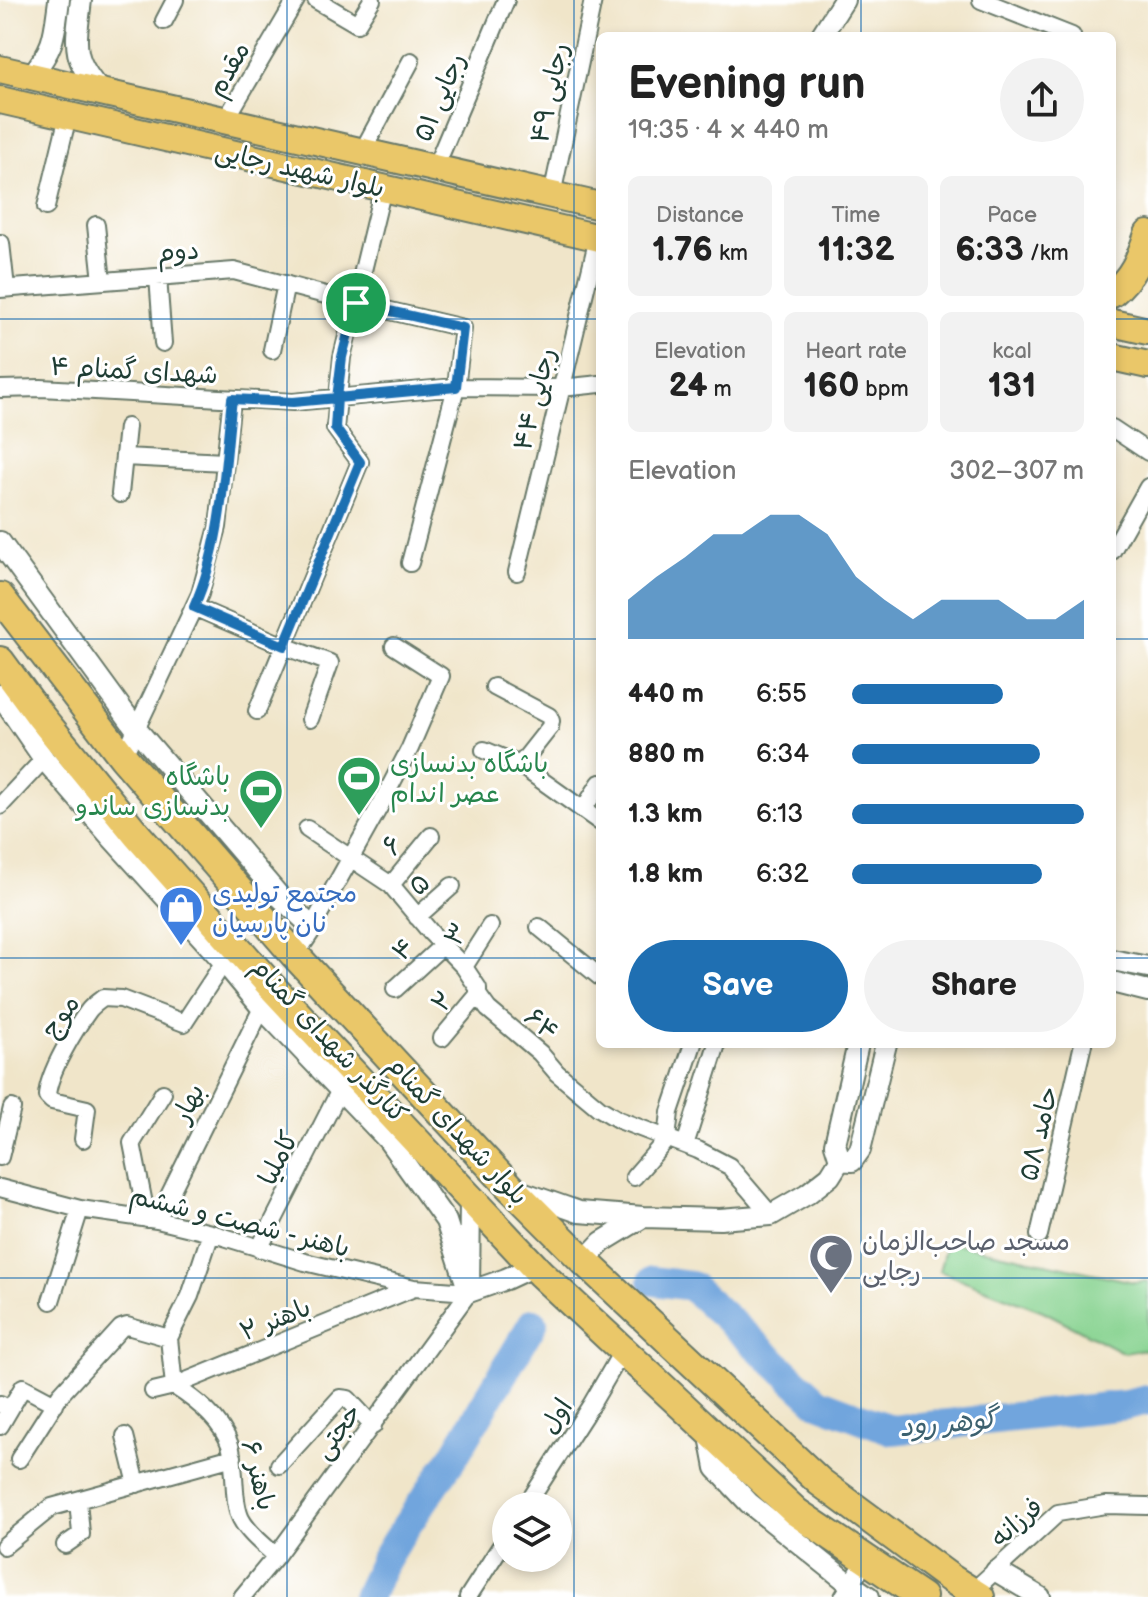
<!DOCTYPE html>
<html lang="en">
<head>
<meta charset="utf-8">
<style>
	:root { --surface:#fff; --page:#f2f2f2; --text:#222; --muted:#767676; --accent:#1f6fb2 }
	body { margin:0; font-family:"Balsamiq Sans","Playpen Sans Arabic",sans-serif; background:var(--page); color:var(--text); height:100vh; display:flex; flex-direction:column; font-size:30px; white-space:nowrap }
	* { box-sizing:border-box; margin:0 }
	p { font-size:26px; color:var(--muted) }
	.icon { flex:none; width:44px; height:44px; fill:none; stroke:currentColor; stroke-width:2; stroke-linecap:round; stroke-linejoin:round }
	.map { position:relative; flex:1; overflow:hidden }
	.drawer { position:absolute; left:596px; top:32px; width:520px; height:1016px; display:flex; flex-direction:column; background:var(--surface); border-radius:12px; box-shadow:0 4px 12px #0003 }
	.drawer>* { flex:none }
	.buttons { position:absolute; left:492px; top:1492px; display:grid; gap:16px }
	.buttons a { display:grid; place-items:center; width:80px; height:80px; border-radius:50%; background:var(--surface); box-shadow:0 4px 12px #0003; font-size:40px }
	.pin { position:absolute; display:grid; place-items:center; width:68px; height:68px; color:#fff; margin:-34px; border:4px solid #fff; border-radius:50%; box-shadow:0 2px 8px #0007 }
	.round { display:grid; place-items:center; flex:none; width:84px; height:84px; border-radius:42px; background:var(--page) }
	.overview { display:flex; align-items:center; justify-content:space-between; height:136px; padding:0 32px }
	h1 { font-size:44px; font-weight:800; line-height:60px }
	.figures { display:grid; grid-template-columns:repeat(3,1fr); gap:12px; height:136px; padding:8px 32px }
	.figures div { display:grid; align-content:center; border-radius:12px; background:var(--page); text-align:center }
	.figures b { font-size:34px; font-weight:800 }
	.figures small { font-size:22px; font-weight:400 }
	.figures p { font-size:22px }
	.chart { height:224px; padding:16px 32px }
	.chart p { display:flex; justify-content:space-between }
	.chart svg { width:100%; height:144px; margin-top:8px; fill:var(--accent); opacity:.7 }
	.cta { display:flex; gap:16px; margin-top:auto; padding:16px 32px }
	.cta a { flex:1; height:92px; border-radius:48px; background:var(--accent); color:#fff; font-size:32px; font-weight:800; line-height:92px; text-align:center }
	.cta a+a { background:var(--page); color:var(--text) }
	ul { padding:0 32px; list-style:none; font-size:26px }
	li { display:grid; grid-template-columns:128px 96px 1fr; align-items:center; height:60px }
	li i { height:20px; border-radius:10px; background:var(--accent) }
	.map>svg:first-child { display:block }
	.green { fill:#87d390; stroke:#538862; stroke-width:2 }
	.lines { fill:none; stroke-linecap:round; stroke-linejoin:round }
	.river { stroke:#71a5dd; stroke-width:30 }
	.minor-casing { stroke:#687868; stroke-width:20 }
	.tertiary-casing { stroke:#687868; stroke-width:24 }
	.primary-casing { stroke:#687868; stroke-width:30 }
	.trunk-casing { stroke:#687868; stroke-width:32 }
	.minor { stroke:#fff; stroke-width:16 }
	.tertiary { stroke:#fff; stroke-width:20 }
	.primary { stroke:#eac769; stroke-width:26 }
	.trunk { stroke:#eac769; stroke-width:28 }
	.route-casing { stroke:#fff; stroke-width:16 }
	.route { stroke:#1f6fb2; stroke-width:10 }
	.grid { fill:none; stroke:#1f6fb2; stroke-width:2; stroke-opacity:0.55 }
	.labels { text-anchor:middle; stroke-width:6; stroke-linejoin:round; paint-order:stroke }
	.street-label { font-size:26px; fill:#1f3d34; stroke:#fff }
	.leisure-label { font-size:26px; fill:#27864d; stroke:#fff; text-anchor:start }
	.shop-label { font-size:26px; fill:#366cbe; stroke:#fff; text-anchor:start }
	.worship-label { font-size:26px; fill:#5b616d; stroke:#fff; text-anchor:start }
	.water-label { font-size:28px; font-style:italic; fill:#3c616f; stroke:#fff }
</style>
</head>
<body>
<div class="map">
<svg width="1148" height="1597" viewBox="0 0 1148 1597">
	<rect width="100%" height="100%" fill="#fff"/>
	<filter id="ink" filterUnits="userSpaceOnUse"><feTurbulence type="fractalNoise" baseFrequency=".0125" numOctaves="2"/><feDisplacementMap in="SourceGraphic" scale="16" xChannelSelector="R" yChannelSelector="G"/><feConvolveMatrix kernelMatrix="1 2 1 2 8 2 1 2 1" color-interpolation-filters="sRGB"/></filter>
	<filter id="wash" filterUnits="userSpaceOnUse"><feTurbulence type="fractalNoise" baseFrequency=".006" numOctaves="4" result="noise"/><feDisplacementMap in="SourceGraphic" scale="32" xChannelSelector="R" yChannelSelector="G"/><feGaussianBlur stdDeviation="1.8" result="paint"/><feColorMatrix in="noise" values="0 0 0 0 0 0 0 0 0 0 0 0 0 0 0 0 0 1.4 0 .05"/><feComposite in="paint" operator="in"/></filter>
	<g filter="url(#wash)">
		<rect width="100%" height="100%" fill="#f0e5c9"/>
		<path class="green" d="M 947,1242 L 1134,1282 L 1148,1281 L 1148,1349 L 1124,1353 L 1043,1311 L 939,1271 Z"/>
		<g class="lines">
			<path class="river" d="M 653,1281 L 691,1286 L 818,1402 L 892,1430 L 1126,1405 L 1148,1400
				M 367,1597 L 384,1561 L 396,1541 L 454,1456 L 533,1323"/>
		</g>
	</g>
	<g filter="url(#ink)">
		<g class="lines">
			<g class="minor-casing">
				<path id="minor" d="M 316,0 L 357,24 L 372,0
					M 981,0 L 1072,36
					M 164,21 L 175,0
					M 225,121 L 296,0
					M 362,152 L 411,61
					M 435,168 L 506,0
					M 552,195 L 593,0
					M 46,207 L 68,116
					M 96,225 L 102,281
					M 1,243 L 6,288
					M 158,277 L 163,343
					M 0,289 L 234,271 L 356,303 L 463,328 L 456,387 L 410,563
					M 272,350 L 286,284
					M 0,389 L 41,388 L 293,402 L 456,387 L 561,388 L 600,384
					M 1112,428 L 1148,452
					M 124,457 L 225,462
					M 120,494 L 127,427
					M 1112,551 L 1148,487
					M 517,572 L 598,238
					M 194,607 L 284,646 L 330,663 L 310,719
					M 494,687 L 549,716 L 551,721 L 550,727 L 520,765
					M 257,711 L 360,462 L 335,428 L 342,357 L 383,188
					M 484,750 L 520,765 L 600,822
					M 123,757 L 200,594 L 218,527 L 232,399
					M 0,806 L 44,759
					M 583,810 L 600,783
					M 307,829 L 391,885 L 432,934 L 464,967 L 478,988 L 478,995 L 488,1009 L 540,1053 L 557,1073 L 599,1108 L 619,1120 L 698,1150 L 729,1166 L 771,1215
					M 391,885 L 431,836
					M 417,917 L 452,886
					M 312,927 L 382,802 L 410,748 L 441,676 L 394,646
					M 539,927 L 600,977
					M 464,967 L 490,926
					M 395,989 L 442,946
					M 442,1038 L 478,995
					M 83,1139 L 87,1109 L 52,1101 L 47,1096 C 48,1073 75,1029 89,1010 C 93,1005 98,1002 103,998 L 121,999 L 184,1023 L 224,962
					M 685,1145 L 717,1044
					M 0,1157 L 12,1108
					M 634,1177 L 667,1139 L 670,1112 L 693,1044
					M 0,1188 L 80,1209 L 157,1220 L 211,1233 L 305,1262 L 414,1288 L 469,1292
					M 147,1219 L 132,1143 L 163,1093
					M 157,1220 L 262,1008
					M 211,1233 L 190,1296 L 169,1338 L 174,1386 C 196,1400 221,1419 230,1445 C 233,1455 233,1466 234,1476 C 235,1490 235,1507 241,1519 C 249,1534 264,1545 276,1556
					M 1039,1235 L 1083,1044
					M 259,1249 L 340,1090
					M 51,1301 L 80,1209
					M 153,1391 L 174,1386 L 414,1288
					M 0,1404 L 10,1409 L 23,1387 L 55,1404
					M 0,1426 L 10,1409
					M 125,1436 L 137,1484
					M 19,1459 L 60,1395 L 121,1328 L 127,1326 L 169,1338
					M 279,1465 L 340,1398 L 348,1399 L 373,1426
					M 526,1506 L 591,1405 L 623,1350
					M 65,1545 L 81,1534 L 78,1500
					M 4,1546 L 52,1507 L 233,1457
					M 972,1592 L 1058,1513 L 1106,1505 L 1148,1506
					M 242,1597 L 276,1556 L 469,1292
					M 468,1597 L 506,1538
					M 843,1597 L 866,1560"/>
			</g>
			<g class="tertiary-casing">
				<path id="tertiary" d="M 81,0 C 76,44 70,57 101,92
					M 821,36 L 844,0
					M 31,76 C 55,46 54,37 59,0
					M 0,542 L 137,730 L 280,897 L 312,927 L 294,954
					M 0,695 L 44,759 L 111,837 L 224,962 L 262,1008 L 388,1140 L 446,1221 L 469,1292
					M 1112,960 L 1148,967
					M 1112,982 L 1148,991
					M 840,1160 L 852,1161 L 860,1150 L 886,1044
					M 840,1160 L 835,1144 L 858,1044
					M 516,1190 L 579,1212 L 643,1217 L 720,1219 L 771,1215 L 807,1194 L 830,1176 L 840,1160
					M 470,1198 L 469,1292 L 506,1279 L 534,1266
					M 584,1261 L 602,1242 L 643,1217
					M 709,1431 L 716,1468 L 749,1503 L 850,1584 L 869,1597
					M 996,1571 L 1040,1597"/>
			</g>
			<g class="primary-casing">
				<path id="primary" d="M 0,69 L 600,206
					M 0,100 L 600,238
					M 1112,294 C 1134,275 1139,260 1148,234
					M 1112,323 L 1148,331
					M 1112,357 L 1148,365"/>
			</g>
			<g class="trunk-casing">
				<path id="trunk" d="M 0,597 L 123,757 L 294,954 L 512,1189 L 584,1261 L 820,1482 L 950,1578 L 980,1597
					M 0,661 L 41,717 L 137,835 L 272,987 L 540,1273 L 796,1512 L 922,1597"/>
			</g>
			<use href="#minor" class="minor"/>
			<use href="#tertiary" class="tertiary"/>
			<use href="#primary" class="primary"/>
			<use href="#trunk" class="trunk"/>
		</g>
	</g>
	<g class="lines" filter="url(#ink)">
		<g class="route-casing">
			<path id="route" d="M 356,303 L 342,357 L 337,398 L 293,402 L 232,399 C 224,468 223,543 194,607 L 284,646 L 360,462 L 335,428 L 337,398 L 456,387 L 463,328 L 356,303"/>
		</g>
		<use href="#route" class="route"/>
	</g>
	<path class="grid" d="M 287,0 L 287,1597M 574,0 L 574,1597M 861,0 L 861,36M 0,319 L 600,319M 1112,319 L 1148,319M 0,639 L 600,639M 1112,639 L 1148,639M 0,958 L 600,958M 1112,958 L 1148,958M 861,1044 L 861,1597M 0,1278 L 1148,1278"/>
	<defs>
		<g id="stadium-pin" transform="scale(2.3)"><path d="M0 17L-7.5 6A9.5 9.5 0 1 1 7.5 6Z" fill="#2e9e5b" stroke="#fff"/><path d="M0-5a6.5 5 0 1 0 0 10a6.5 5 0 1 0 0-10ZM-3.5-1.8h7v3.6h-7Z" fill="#fff"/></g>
		<g id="shop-pin" transform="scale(2.3)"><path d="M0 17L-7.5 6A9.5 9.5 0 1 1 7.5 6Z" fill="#3f7fe0" stroke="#fff"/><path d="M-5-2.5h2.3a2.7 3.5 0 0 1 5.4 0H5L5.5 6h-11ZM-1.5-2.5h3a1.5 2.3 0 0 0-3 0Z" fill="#fff"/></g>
		<g id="mosque-pin" transform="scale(2.3)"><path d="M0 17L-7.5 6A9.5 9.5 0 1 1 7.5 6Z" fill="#6b7280" stroke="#fff"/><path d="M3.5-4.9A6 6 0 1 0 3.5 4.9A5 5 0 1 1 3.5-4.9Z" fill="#fff"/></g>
	</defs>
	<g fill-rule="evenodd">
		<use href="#stadium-pin" x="359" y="778"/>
		<use href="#stadium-pin" x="261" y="791"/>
		<use href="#shop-pin" x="181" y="908"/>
		<use href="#mosque-pin" x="831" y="1256"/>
	</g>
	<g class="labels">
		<g class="street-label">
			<text transform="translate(228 69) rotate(-60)" y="9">مقدم</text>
			<text transform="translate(549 93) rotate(-78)" y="9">رجایی ۴۹</text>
			<text transform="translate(439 97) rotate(-67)" y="9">رجایی ۵۱</text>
			<text transform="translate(300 169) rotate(13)" y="9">بلوار شهید رجایی</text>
			<text transform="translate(178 251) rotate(-5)" y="9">دوم</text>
			<text transform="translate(134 370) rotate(3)" y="9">شهدای گمنام ۴</text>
			<text transform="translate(534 399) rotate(-76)" y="9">رجایی ۴۴</text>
			<text transform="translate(392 845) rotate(-51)" y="9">۶</text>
			<text transform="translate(419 884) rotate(-41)" y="9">۵</text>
			<text transform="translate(456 934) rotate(-58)" y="9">۳</text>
			<text transform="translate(403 949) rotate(-42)" y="9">۴</text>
			<text transform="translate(442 1001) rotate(-50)" y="9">۲</text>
			<text transform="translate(60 1016) rotate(-55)" y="9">موج</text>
			<text transform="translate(542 1024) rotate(41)" y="9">۶۴</text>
			<text transform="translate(330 1040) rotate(47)" y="9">کنارگذر شهدای گمنام</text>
			<text transform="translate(188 1103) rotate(-64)" y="9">بهار</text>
			<text transform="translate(458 1130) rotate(47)" y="9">بلوار شهدای گمنام</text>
			<text transform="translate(1038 1134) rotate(-77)" y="9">حامد ۵۸</text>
			<text transform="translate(278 1158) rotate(-63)" y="9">کاملیا</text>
			<text transform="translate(240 1221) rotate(14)" y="9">باهنر - شصت و ششم</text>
			<text transform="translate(275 1319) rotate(-22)" y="9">باهنر ۲</text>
			<text transform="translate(556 1416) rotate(-57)" y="9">اول</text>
			<text transform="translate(337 1431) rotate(-54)" y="9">حجتی</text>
			<text transform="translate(259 1475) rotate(76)" y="9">باهنر ۶</text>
			<text transform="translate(1016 1522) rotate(-41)" y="9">فرزانه</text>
		</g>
		<g class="leisure-label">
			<text x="390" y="772">باشگاه بدنسازی<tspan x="390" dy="30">عصر اندام</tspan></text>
			<text x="230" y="785" text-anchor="end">باشگاه<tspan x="230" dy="30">بدنسازی ساندو</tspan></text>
		</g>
		<g class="shop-label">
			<text x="212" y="902">مجتمع تولیدی<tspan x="212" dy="30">نان پارسیان</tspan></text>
		</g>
		<g class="worship-label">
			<text x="862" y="1250">مسجد صاحب‌الزمان<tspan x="862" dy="30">رجایی</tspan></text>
		</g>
		<g class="water-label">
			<text transform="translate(948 1422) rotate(-5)" y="10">گوهر رود</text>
		</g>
	</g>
</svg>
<div class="buttons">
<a><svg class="icon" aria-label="layers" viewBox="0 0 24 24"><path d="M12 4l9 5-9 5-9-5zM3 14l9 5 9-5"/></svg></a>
</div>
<div class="pin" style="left:356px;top:303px;background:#1e9e55"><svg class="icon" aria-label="arrive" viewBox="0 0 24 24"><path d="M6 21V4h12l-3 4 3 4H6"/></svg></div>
<section class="drawer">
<div class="overview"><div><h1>Evening run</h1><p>19:35 · 4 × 440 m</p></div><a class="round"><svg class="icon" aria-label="share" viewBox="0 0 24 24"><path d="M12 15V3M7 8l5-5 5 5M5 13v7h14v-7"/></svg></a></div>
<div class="figures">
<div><p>Distance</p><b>1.76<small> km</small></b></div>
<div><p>Time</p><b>11:32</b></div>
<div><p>Pace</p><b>6:33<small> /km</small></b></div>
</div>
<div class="figures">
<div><p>Elevation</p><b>24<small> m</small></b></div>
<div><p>Heart rate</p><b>160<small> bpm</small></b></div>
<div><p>kcal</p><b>131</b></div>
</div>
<div class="chart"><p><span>Elevation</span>302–307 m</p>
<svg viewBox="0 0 160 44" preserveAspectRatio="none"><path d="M0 44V32L10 25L20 19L30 12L40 12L50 6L60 6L70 12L80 25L90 32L100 38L110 32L120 32L130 32L140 38L150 38L160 32V44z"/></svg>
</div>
<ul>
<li><b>440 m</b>6:55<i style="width:65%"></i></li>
<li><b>880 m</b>6:34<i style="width:81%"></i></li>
<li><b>1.3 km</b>6:13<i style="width:100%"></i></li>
<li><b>1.8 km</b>6:32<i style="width:82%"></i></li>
</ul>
<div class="cta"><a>Save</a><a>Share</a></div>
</section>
</div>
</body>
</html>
